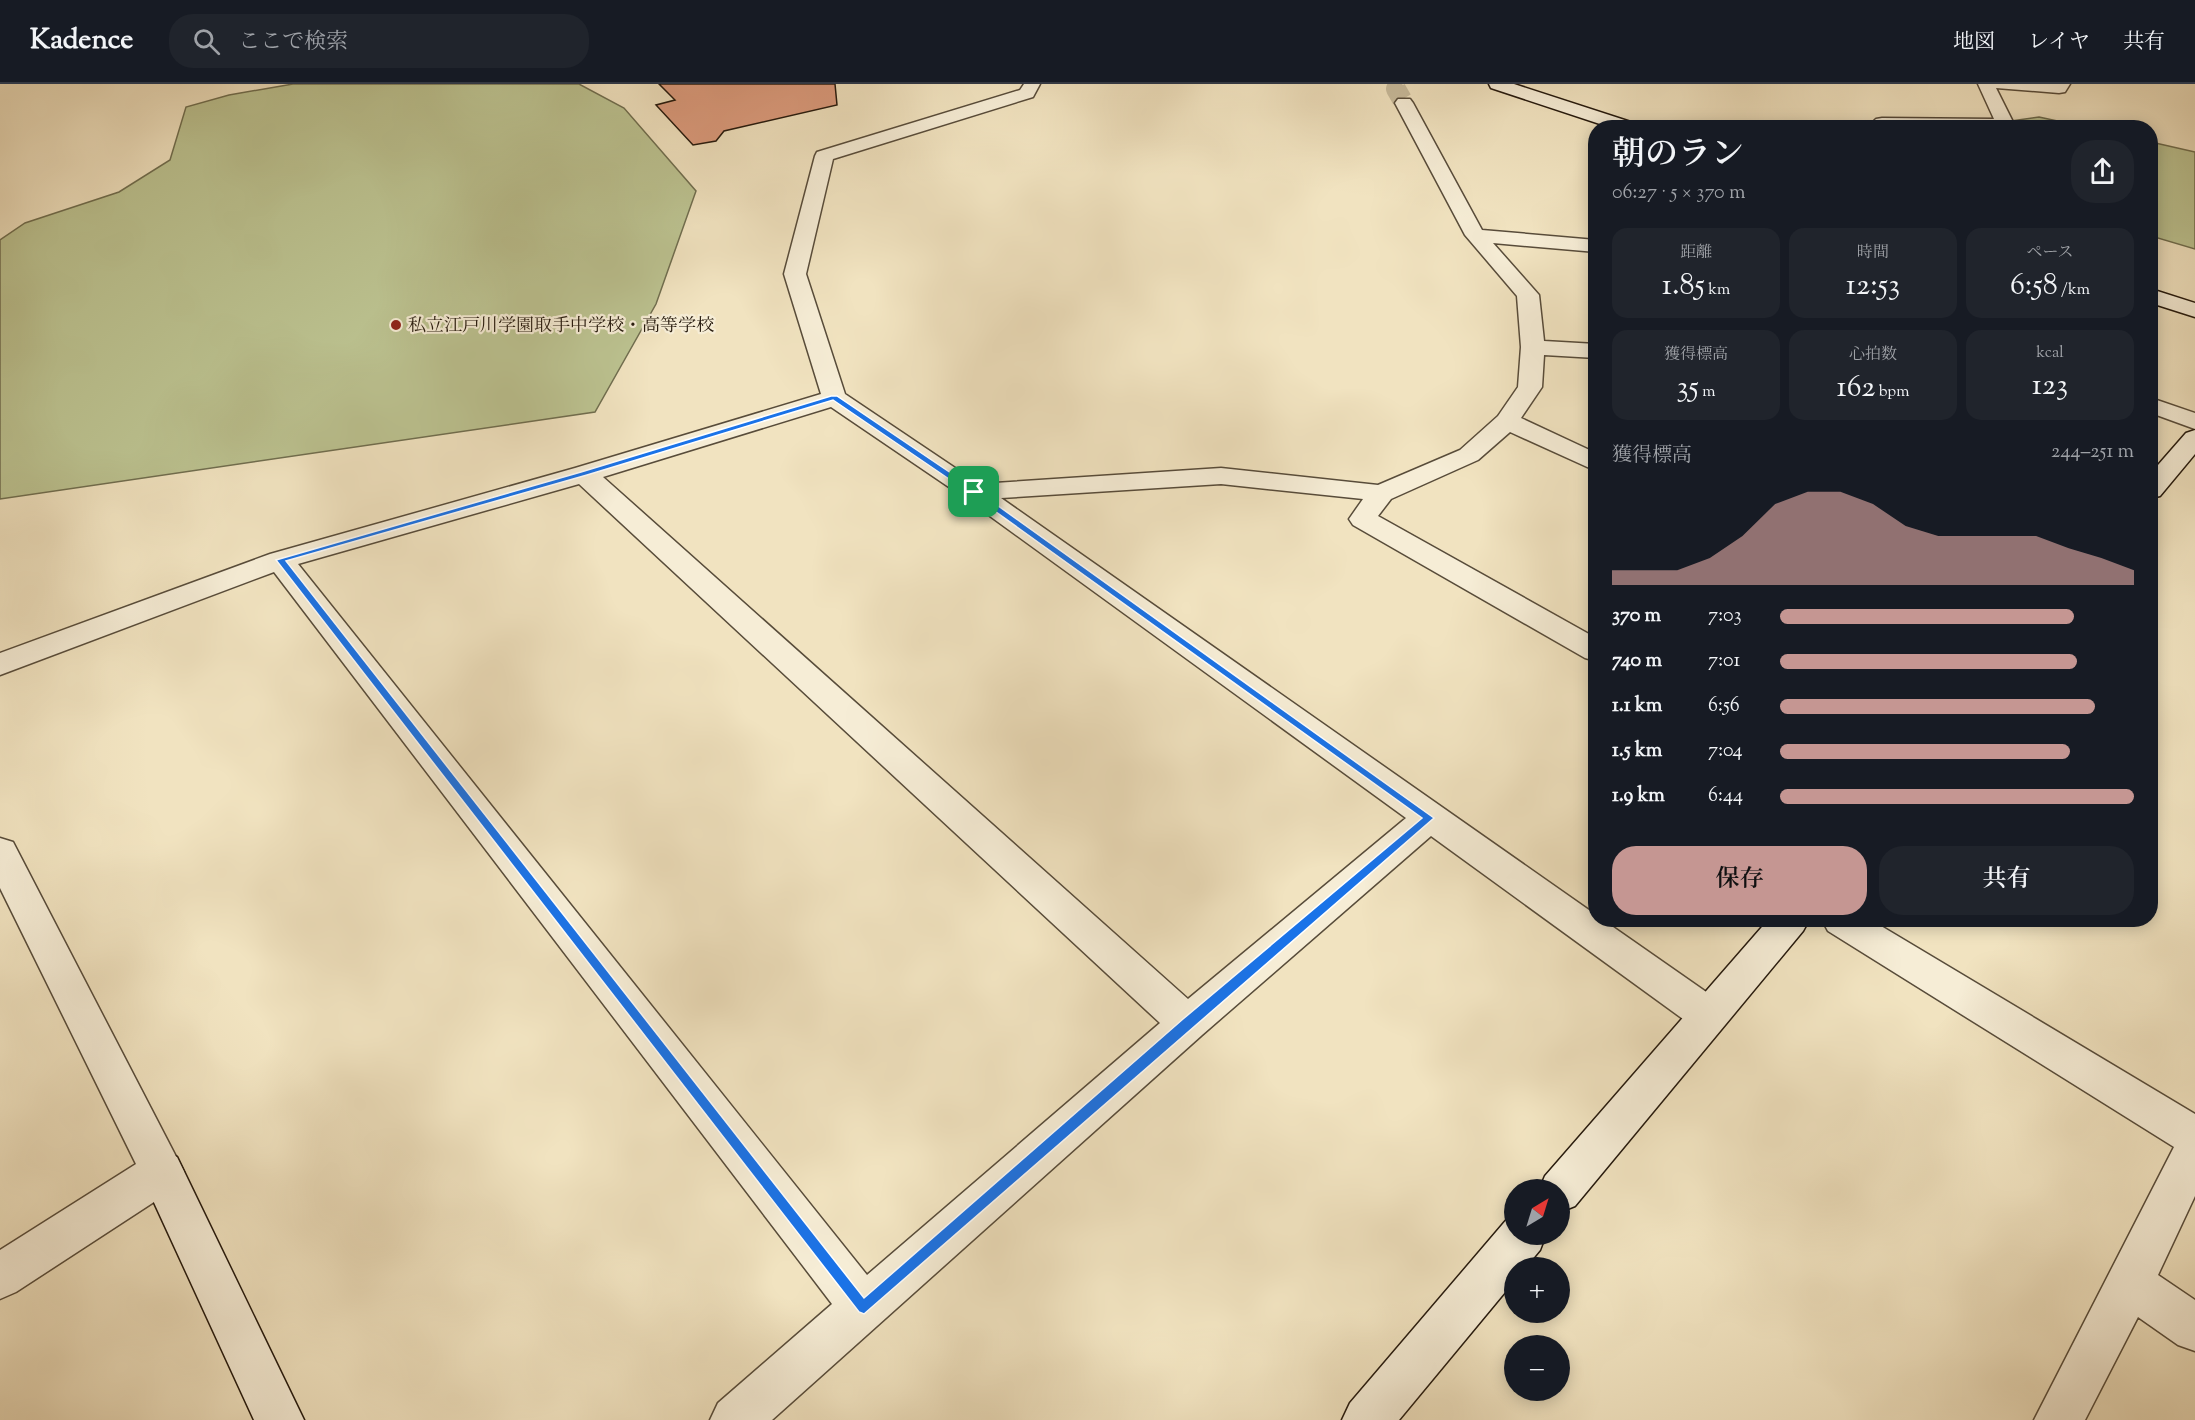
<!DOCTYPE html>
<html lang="ja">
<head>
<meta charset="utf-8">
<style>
	:root { --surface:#171b24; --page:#20242c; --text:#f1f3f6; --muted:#9ea1a6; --line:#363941; --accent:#c59692 }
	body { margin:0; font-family:"Sorts Mill Goudy","Noto Serif JP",serif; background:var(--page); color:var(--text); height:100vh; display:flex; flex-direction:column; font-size:22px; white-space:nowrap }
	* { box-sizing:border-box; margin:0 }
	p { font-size:20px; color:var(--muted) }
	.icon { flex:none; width:33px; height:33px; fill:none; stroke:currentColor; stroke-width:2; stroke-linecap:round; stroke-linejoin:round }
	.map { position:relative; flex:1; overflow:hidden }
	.panel { position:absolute; left:1588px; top:36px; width:570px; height:807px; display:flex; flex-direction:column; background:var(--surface); border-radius:24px; box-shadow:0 3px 15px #0003 }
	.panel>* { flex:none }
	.needle { width:39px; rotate:38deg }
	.fabs { position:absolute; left:1504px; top:1095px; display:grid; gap:12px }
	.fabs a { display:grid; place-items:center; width:66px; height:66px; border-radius:50%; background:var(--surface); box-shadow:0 3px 15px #0003; font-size:30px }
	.pin { position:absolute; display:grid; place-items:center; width:51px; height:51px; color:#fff; margin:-26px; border-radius:12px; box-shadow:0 3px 9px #0006 }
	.round { display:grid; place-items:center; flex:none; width:63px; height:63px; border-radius:24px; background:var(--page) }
	.headline { display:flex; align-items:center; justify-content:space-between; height:102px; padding:0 24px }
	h1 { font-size:33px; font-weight:600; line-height:45px }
	.metrics { display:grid; grid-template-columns:repeat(3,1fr); gap:9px; height:102px; padding:6px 24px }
	.metrics div { display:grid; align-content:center; border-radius:15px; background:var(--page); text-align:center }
	.metrics b { font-size:30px; font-weight:600 }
	.metrics small { font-size:16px; font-weight:400 }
	.metrics p { font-size:16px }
	.chart { height:168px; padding:12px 24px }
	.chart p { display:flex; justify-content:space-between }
	.chart svg { width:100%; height:108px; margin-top:6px; fill:var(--accent); opacity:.7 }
	.action { display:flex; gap:12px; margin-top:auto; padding:12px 24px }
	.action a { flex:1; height:69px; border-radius:24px; background:var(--accent); color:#111; font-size:24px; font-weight:600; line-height:69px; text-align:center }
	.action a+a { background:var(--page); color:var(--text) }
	ul { padding:0 24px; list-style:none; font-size:20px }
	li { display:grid; grid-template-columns:96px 72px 1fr; align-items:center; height:45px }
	li i { height:15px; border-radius:8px; background:var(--accent) }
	header { display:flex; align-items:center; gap:36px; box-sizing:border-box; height:84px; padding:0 30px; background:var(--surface); border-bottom:2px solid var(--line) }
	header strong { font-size:28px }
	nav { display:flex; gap:33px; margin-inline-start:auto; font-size:21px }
	.search { width:420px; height:54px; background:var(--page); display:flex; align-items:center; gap:15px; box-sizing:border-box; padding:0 21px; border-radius:24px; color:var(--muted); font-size:22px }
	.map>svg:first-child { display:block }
	.green { fill:#bcc391; stroke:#706e4f; stroke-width:1.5 }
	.building { fill:#dc9b7d; stroke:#25190d; stroke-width:1.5 }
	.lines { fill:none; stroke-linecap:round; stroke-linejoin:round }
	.street-tunnel { stroke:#c8bb9c; stroke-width:20; stroke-dasharray:20 10; stroke-linecap:butt }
	.street-casing { stroke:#584c3a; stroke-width:3 }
	.secondary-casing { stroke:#25190d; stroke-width:3 }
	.street { fill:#f6edd6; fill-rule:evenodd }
	.secondary { fill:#f6edd6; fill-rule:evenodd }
	.route { fill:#1a73e8; stroke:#fff; stroke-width:1.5; fill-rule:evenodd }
	.poi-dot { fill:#8f2418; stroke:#f6edd6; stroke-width:2 }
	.labels { text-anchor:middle; stroke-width:4.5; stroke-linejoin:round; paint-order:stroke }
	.far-poi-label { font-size:18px; fill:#25190d; stroke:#f6edd6; text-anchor:start }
</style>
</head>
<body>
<header>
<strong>Kadence</strong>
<div class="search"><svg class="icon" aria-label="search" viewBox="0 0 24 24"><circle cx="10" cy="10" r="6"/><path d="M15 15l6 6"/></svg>ここで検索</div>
<nav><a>地図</a><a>レイヤ</a><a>共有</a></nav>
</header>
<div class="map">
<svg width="2195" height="1336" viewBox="0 0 2195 1336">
	<rect width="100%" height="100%" fill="#f1e3c0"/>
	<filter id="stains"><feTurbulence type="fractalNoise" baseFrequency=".00333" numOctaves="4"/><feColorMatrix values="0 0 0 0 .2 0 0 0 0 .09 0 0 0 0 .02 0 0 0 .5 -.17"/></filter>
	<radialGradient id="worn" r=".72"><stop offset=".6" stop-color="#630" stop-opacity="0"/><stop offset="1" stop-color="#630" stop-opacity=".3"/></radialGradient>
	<path class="green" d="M 293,0 L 579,0 L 624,24 L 696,107 L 656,220 L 595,328 L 0,415 L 0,156 L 25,139 L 119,108 L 170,76 L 186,23 L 229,11 Z
		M 2039,33 L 2085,43 L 1961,44 Z
		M 2151,58 L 2195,68 L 2195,165 L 2151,152 Z"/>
	<path class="building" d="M 659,0 L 835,0 L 837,21 L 724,47 L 716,57 L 693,61 L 656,21 L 675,16 Z"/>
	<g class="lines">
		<path class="street-tunnel" d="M 1402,0 L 1396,5 L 1404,19"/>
		<g class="street-casing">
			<path id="street" d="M 1024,0 L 1040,0 L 1033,13 L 833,75 L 806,190 L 845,310 L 979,400 L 1221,384 L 1378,401 L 1460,366 L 1498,332 L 1518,303 L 1521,263 L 1517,212 L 1465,151 L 1395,19 L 1398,15 L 1410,15 L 1413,19 L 1482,146 L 1596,156 L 1596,168 L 1493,159 L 1539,211 L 1544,257 L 1596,260 L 1596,274 L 1544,271 L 1542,303 L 1521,334 L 1596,369 L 1596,387 L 1510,348 L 1478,376 L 1391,415 L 1378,432 L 1596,554 L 1596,577 L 1585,574 L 1353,441 L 1349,435 L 1363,415 L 1221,400 L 1001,414 L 1596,831 L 1596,836 L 1603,836 L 1722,919 L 1728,931 L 1722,943 L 1708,948 L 1694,943 L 1431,752 L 1202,951 L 772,1336 L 710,1336 L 718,1319 L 832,1220 L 274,488 L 0,591 L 0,569 L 270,470 L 575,384 L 821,310 L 784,190 L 815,72 L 817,68 L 1020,6 ZM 831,323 L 965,414 L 1406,734 L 1188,915 L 603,393 ZM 579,400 L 1160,939 L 867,1191 L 298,480 Z
				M 1978,0 L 2070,0 L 2065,8 L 2059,9 L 1996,4 L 2014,40 L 2011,44 L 1866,44 L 1876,35 L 1882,34 L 1994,35 Z
				M 2151,314 L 2195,329 L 2195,345 L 2151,329 Z
				M 0,754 L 13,758 L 184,1088 L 177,1103 L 16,1208 L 0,1215 L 0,1166 L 136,1080 L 0,804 Z
				M 1822,836 L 1871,836 L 2195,1030 L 2195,1112 L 2158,1191 L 2195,1216 L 2195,1267 L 2178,1261 L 2138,1233 L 2085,1336 L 2034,1336 L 2174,1063 L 1828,847 Z"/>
		</g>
		<g class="secondary-casing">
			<path id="secondary" d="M 1489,0 L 1514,0 L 1637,40 L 1640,44 L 1612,44 L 1491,4 Z
				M 2151,205 L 2195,219 L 2195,233 L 2151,219 Z
				M 2195,346 L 2195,370 L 2160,412 L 2151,414 L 2151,389 L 2186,349 Z
				M 1768,836 L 1809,836 L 1803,847 L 1575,1122 L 1560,1128 L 1560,1106 L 1539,1106 L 1545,1092 Z
				M 162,1067 L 177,1073 L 304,1336 L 254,1336 L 140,1088 L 147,1073 Z
				M 1515,1132 L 1515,1150 L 1546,1150 L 1540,1166 L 1525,1184 L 1515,1184 L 1515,1196 L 1399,1336 L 1342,1336 L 1350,1319 L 1508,1134 Z"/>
		</g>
		<use href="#street" class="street"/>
		<use href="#secondary" class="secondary"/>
	</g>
	<path class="route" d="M 831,312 L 837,312 L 976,406 L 1434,734 L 864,1230 L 859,1228 L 276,476 L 581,388 ZM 833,316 L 971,410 L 1422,734 L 1183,935 L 864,1214 L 286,477 L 587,391 Z"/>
	<circle class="poi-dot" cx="396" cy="241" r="6"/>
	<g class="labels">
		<g class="far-poi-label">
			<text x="408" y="247">私立江戸川学園取手中学校・高等学校</text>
		</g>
	</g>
	<rect width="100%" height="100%" filter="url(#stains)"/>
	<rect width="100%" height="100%" fill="url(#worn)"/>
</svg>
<div class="fabs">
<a><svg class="needle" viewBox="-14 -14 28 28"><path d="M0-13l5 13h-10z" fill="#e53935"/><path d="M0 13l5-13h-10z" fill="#9ea1a6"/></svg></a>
<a>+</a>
<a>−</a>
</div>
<div class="pin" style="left:974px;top:408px;background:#1e9e55"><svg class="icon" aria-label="arrive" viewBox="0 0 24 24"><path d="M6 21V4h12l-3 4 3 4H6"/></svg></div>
<section class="panel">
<div class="headline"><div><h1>朝のラン</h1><p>06:27 · 5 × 370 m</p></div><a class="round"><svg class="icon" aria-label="share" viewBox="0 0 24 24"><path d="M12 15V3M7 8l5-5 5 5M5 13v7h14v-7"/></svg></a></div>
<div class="metrics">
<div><p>距離</p><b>1.85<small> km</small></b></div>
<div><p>時間</p><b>12:53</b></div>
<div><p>ペース</p><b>6:58<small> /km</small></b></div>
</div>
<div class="metrics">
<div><p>獲得標高</p><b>35<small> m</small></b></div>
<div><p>心拍数</p><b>162<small> bpm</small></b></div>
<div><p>kcal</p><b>123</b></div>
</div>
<div class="chart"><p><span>獲得標高</span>244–251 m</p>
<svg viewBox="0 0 160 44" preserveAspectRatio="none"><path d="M0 44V38L10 38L20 38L30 33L40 24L50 11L60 6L70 6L80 11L90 20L100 24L110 24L120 24L130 24L140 29L150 33L160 38V44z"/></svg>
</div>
<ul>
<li><b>370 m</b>7:03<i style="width:83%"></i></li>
<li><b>740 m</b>7:01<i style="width:84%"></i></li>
<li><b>1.1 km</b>6:56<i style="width:89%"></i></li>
<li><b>1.5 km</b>7:04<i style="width:82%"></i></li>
<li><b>1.9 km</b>6:44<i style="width:100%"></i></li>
</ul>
<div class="action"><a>保存</a><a>共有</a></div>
</section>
</div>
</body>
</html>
